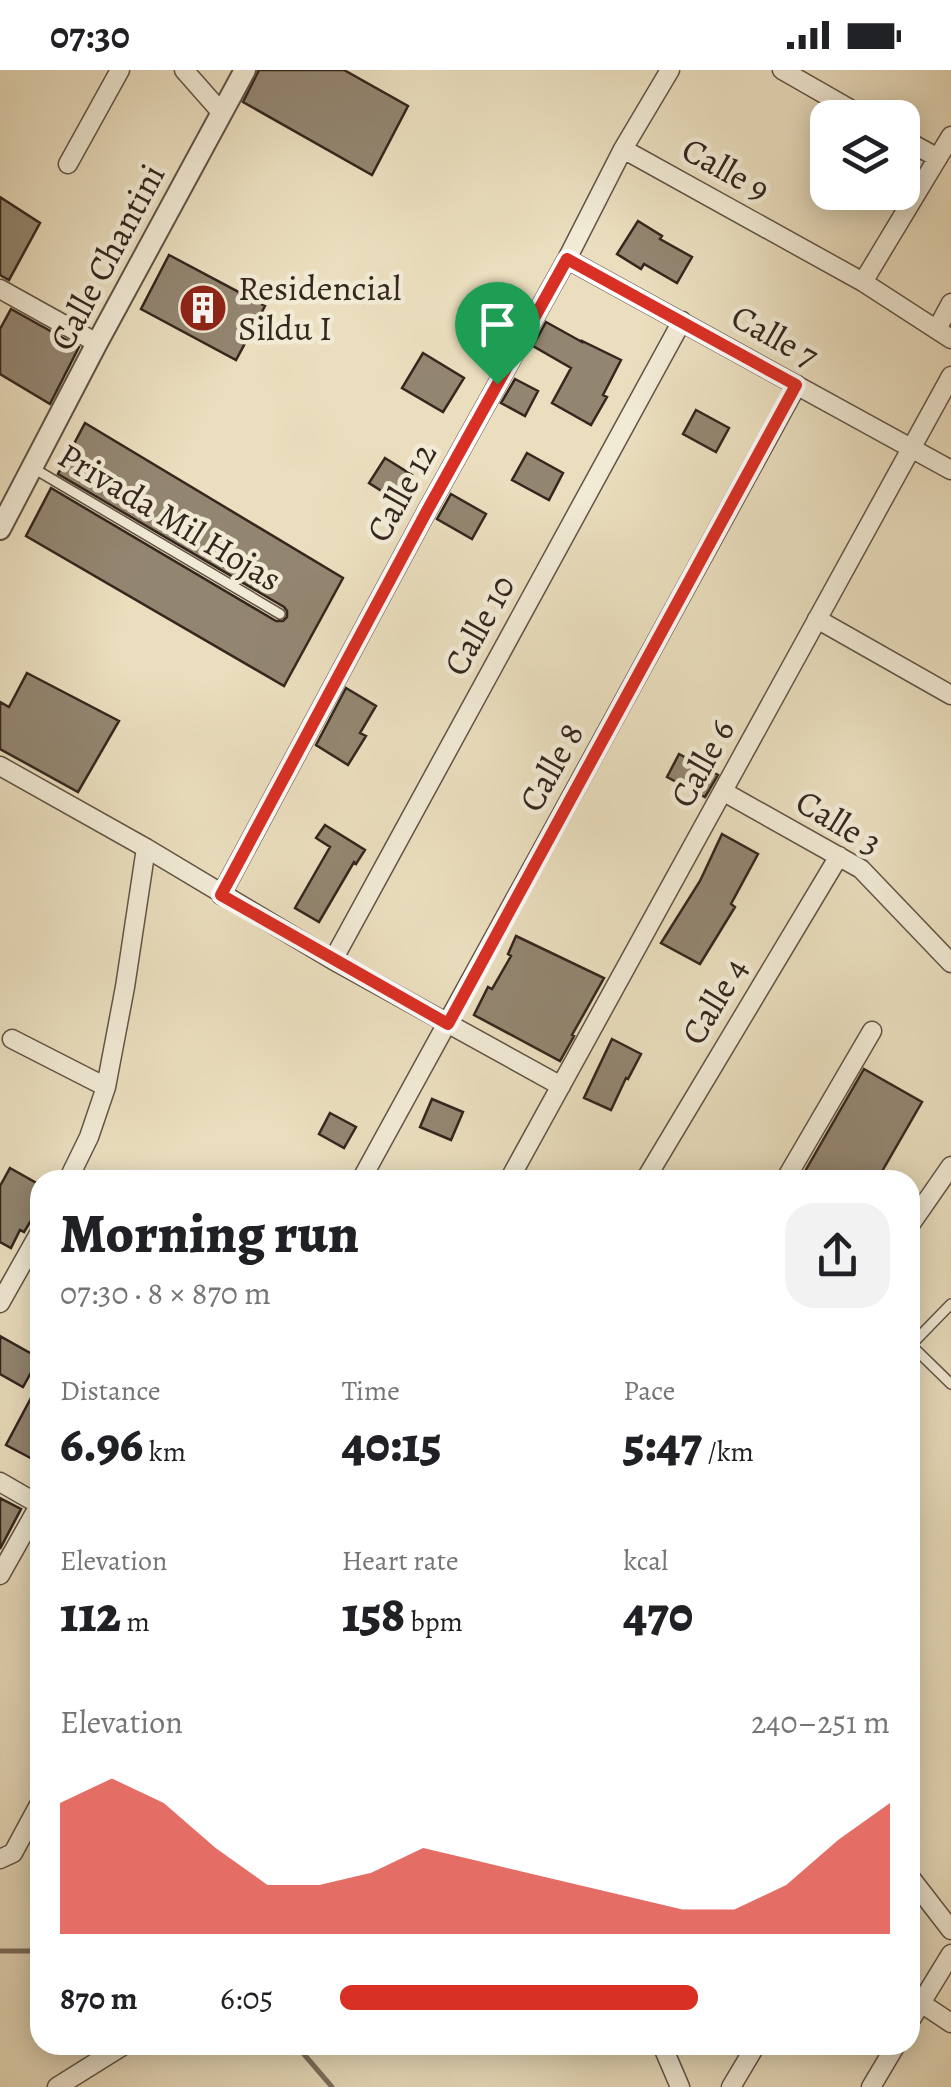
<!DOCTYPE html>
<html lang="en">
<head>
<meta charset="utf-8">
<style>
	:root { --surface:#fff; --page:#f2f2f2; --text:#202124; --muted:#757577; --accent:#d93025 }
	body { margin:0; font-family:Alegreya,serif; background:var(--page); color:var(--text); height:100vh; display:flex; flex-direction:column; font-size:38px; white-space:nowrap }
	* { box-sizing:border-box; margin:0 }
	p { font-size:32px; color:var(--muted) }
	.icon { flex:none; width:55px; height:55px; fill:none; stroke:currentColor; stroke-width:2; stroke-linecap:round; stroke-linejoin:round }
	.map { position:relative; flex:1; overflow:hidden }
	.sheet { position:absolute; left:30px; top:1100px; width:890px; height:885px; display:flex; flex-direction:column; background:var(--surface); border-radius:30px; box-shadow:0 5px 25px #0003 }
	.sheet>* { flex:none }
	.buttons { position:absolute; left:810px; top:30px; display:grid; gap:20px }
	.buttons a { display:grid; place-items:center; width:110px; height:110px; border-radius:20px; background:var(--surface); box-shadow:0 5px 25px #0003; font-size:50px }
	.pin { position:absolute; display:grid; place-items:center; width:85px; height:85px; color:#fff; margin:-102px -42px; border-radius:50% 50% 50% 0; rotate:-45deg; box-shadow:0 0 10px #0007 }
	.pin .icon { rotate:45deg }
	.round { display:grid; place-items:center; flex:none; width:105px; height:105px; border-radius:30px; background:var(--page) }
	.summary { display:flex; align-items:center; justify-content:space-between; height:170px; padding:0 30px }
	h1 { font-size:55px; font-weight:800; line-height:75px }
	.stats { display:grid; grid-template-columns:repeat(3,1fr); gap:15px; height:170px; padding:10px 30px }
	.stats div { display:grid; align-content:center }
	.stats b { font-size:50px; font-weight:800 }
	.stats small { font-size:28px; font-weight:400 }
	.stats p { font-size:28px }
	.chart { height:280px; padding:20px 30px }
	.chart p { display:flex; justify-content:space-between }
	.chart svg { width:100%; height:180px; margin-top:10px; fill:var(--accent); opacity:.7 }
	ul { padding:0 30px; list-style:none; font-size:32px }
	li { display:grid; grid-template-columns:160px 120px 1fr; align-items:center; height:75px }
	li i { height:25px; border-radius:12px; background:var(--accent) }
	.status { display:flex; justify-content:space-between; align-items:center; height:70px; padding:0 50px; background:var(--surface); direction:ltr }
	.status svg { height:28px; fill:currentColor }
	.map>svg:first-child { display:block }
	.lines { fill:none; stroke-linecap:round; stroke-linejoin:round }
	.stream { stroke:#7c6f5e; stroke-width:5 }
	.building { fill:#938671; stroke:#35261e; stroke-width:2.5 }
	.service-casing { stroke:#625446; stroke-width:12 }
	.minor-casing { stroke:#625446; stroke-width:21 }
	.tertiary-casing { stroke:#625446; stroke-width:24 }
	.service { stroke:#f1ead5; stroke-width:9 }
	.minor { stroke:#f1ead5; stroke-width:18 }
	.tertiary { stroke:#f1ead5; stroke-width:20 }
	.route-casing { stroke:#fff; stroke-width:20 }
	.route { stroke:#d93025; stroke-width:12 }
	.labels { text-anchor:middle; stroke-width:9; stroke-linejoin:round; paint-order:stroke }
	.street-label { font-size:35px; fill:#35261e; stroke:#f1ead5 }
	.poi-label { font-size:35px; fill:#35261e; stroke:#f1ead5; text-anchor:start }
</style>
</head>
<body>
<div class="status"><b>07:30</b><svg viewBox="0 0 49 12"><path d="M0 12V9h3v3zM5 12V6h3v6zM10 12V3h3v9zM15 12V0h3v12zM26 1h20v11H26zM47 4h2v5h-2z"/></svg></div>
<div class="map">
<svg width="951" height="2017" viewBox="0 0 951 2017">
	<rect width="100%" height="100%" fill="#eadebe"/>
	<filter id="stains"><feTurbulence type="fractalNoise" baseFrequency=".002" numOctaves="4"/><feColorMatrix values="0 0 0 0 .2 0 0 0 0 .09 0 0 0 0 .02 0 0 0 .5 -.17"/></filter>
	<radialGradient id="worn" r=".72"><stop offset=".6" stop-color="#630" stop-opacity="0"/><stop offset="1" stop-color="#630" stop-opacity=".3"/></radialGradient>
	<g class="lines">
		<path class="stream" d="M 0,1881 L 40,1881
			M 296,1975 L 332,2017"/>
	</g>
	<path class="building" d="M 259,0 L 344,0 L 408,36 L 372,105 L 243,32 Z
		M 0,127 L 40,153 L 9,210 L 0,205 Z
		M 638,151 L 662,166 L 660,169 L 692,187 L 677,213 L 644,194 L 641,199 L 617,184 Z
		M 169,185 L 265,236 L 236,290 L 141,239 Z
		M 11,239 L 79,277 L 50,334 L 0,304 L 0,259 Z
		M 546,252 L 582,272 L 582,271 L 621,290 L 603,325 L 607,327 L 591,355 L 552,333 L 571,298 L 533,276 Z
		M 423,283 L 464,308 L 443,342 L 402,318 Z
		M 515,309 L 538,321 L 525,346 L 501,333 Z
		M 696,340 L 729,358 L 716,382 L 683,364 Z
		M 85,353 L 343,508 L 284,616 L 26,466 L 51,418 L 276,551 L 283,551 L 287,547 L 287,541 L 284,537 L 58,404 Z
		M 527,383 L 563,403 L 549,430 L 512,410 Z
		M 385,388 L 412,405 L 396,430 L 369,413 Z
		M 451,424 L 486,444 L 472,469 L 437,449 Z
		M 27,603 L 119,651 L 78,722 L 0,679 L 0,632 L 9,637 Z
		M 346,618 L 376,636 L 360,663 L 366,666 L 348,695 L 316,675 Z
		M 679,684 L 718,705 L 705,727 L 667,707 Z
		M 325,755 L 365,780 L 356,794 L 354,792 L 319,852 L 295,838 L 330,777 L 316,768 Z
		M 722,764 L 758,784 L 731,834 L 735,837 L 700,894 L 661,873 L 700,811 Z
		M 516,866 L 604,908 L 572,965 L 574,966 L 560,991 L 474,945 L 488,917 L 492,919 L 511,886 L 508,884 Z
		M 612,969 L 641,984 L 628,1009 L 626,1008 L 611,1040 L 584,1028 Z
		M 864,999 L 922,1032 L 877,1110 L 800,1110 Z
		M 432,1029 L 463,1042 L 451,1070 L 420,1057 Z
		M 330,1043 L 356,1057 L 344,1078 L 319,1064 Z
		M 10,1098 L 40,1115 L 40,1136 L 24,1162 L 20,1160 L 11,1178 L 0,1172 L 0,1116 Z
		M 0,1266 L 39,1288 L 23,1317 L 0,1304 Z
		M 40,1311 L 40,1393 L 6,1375 Z
		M 0,1428 L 21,1439 L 0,1479 Z"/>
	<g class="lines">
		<g class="service-casing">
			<path id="service" d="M 33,398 L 280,544
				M 910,1274 L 951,1314
				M 911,1275 L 951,1234"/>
		</g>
		<g class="minor-casing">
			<path id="minor" d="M 184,0 L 221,42
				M 782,0 L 866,48
				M 902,68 L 938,88
				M 623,79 L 863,212 L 951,269
				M 68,94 L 120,0
				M 567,189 L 951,400
				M 863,212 L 951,66
				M 0,219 L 97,273
				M 937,259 L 951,233
				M 817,549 L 951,625
				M 0,696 L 146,778 L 333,890 L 561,1016
				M 724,722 L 861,799 L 951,893
				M 221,825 L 428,439 L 567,189 L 623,79 L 670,0
				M 333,890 L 682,251
				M 12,969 L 106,1017
				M 68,1110 L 89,1067 L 106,1017 L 125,917 L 146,778
				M 361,1110 L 797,315
				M 509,1110 L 951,306
				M 645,1110 L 839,786
				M 785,1110 L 872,961
				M 910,1155 L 951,1096
				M 0,1233 L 40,1162
				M 0,1412 L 40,1435
				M 0,1505 L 40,1434
				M 0,1789 L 13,1783 L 40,1733
				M 910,1807 L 951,1860
				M 921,1933 L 951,1953
				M 910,1951 L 951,1884
				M 662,1975 L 680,2017
				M 57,2017 L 124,1975
				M 731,2017 L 756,1975
				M 871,2017 L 896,1975"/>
		</g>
		<g class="tertiary-casing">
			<path id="tertiary" d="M 0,459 L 97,273 L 245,0"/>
		</g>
		<use href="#service" class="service"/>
		<use href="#minor" class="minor"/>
		<use href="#tertiary" class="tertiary"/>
	</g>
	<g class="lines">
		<g class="route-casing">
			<path id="route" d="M 567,189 L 796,315 L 448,954 L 221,825 L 428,439 Z"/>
		</g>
		<use href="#route" class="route"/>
	</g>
	<defs>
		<g id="building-disc" transform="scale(2.5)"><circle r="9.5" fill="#8f2418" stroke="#f1ead5"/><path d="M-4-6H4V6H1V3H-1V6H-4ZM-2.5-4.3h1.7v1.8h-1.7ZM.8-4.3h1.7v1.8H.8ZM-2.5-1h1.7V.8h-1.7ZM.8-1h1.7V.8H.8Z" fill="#fff"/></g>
	</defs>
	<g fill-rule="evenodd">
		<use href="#building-disc" x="203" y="238"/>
	</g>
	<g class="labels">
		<g class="street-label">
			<text transform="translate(726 99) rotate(29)" y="12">Calle 9</text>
			<text transform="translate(107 187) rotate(-62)" y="12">Calle Chantini</text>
			<text transform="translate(775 266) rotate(29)" y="12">Calle 7</text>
			<text transform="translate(401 422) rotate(-61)" y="12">Calle 12</text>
			<text transform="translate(170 447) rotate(31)" y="12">Privada Mil Hojas</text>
			<text transform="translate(479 555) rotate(-61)" y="12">Calle 10</text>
			<text transform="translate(702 693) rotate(-61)" y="12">Calle 6</text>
			<text transform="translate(551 697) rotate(-61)" y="12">Calle 8</text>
			<text transform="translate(839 752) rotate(31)" y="12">Calle 3</text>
			<text transform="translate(714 931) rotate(-59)" y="12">Calle 4</text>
		</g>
		<g class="poi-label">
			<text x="238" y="230">Residencial<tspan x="238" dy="40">Sildu I</tspan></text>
		</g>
	</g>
	<rect width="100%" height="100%" filter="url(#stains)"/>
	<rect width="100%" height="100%" fill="url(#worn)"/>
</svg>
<div class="buttons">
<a><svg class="icon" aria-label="layers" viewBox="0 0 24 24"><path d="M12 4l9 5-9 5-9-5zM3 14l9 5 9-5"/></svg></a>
</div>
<div class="pin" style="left:497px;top:314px;background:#1e9e55"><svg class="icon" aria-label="arrive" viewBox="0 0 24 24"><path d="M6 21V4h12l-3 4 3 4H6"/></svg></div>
<section class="sheet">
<div class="summary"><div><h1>Morning run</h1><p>07:30 · 8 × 870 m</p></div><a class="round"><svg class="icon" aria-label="share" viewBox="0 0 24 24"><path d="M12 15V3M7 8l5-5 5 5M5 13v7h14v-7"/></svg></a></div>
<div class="stats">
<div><p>Distance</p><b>6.96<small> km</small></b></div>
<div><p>Time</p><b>40:15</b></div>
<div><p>Pace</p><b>5:47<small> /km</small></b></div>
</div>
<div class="stats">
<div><p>Elevation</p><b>112<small> m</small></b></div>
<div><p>Heart rate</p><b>158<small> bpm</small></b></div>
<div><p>kcal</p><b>470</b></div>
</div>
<div class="chart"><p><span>Elevation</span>240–251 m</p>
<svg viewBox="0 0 160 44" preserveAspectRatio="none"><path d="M0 44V12L10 6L20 12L30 23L40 32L50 32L60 29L70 23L80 26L90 29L100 32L110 35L120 38L130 38L140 32L150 21L160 12V44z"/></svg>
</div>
<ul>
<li><b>870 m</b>6:05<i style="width:65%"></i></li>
</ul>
</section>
</div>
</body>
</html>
